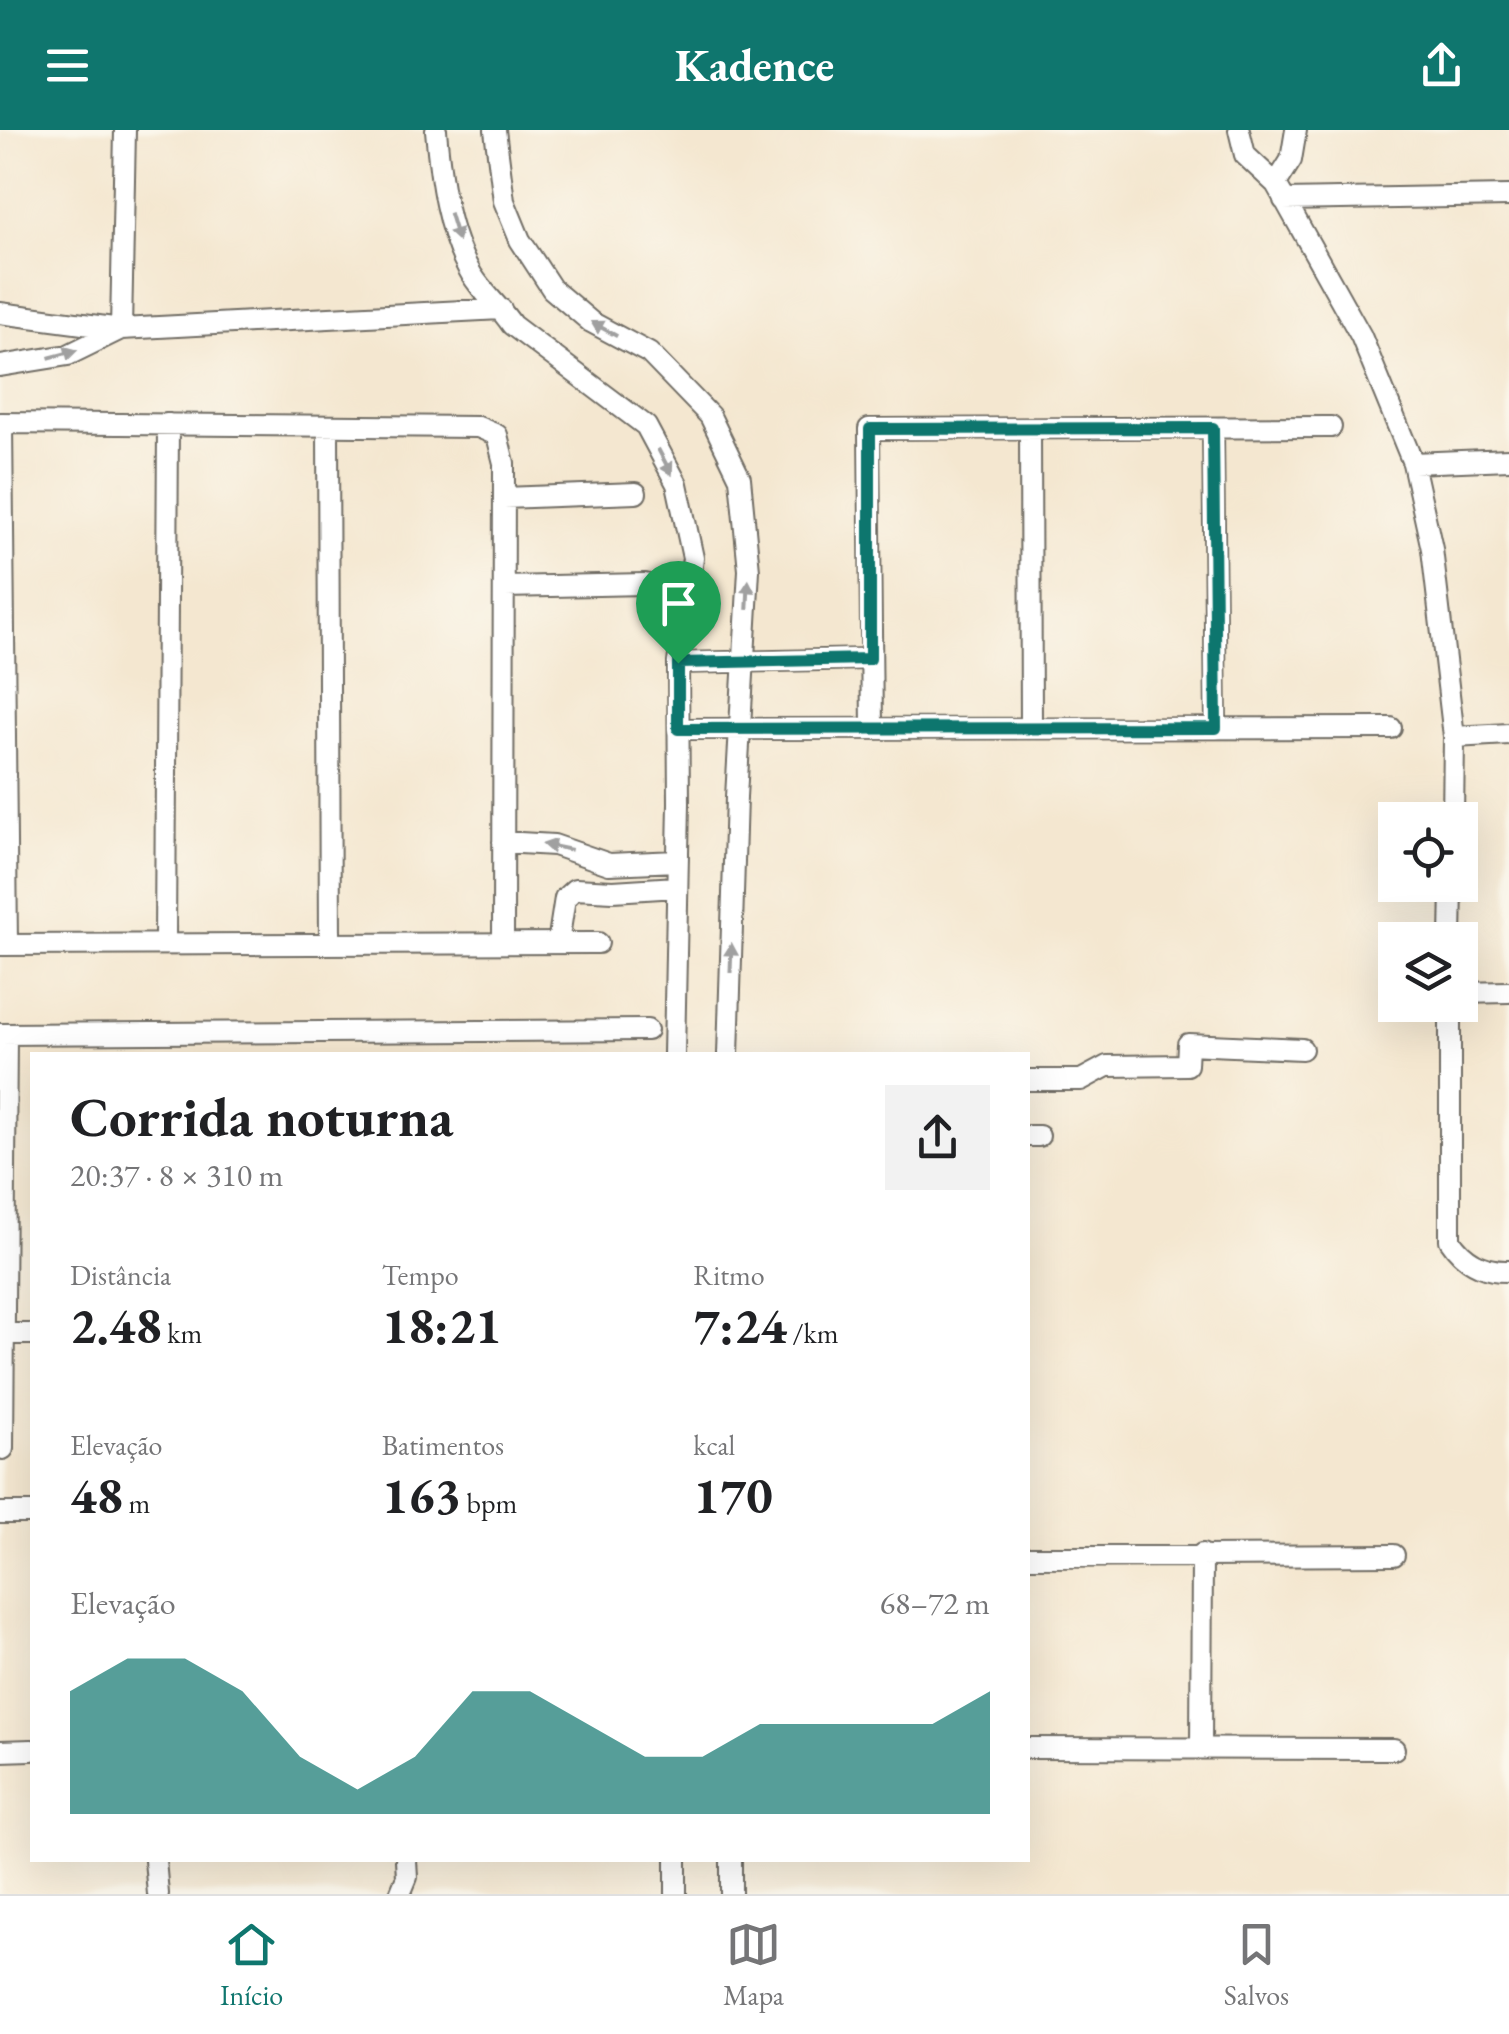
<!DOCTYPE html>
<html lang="pt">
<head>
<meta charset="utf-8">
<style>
	:root { --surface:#fff; --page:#f2f2f2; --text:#202124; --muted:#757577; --line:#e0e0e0; --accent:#0f766e }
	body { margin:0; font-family:"EB Garamond",serif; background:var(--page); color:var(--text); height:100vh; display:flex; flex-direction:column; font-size:38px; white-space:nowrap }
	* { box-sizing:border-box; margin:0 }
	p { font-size:32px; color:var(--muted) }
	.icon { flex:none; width:55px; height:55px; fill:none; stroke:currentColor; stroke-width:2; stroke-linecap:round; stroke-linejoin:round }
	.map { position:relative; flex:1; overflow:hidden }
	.drawer { position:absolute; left:30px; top:922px; width:1000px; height:810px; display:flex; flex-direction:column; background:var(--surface); border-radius:0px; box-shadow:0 10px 40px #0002 }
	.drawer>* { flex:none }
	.buttons { position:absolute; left:1378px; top:672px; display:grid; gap:20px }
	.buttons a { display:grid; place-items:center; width:100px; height:100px; border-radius:0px; background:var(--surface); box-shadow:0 10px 40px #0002; font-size:50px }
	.pin { position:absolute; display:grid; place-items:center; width:85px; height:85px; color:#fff; margin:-102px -42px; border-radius:50% 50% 50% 0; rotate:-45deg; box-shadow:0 0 10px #0007 }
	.pin .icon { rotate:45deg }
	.round { display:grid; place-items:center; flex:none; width:105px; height:105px; border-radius:0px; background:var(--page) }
	.headline { display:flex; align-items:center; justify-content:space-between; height:170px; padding:0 40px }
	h1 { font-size:55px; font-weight:700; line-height:75px }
	.stats { display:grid; grid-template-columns:repeat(3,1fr); gap:15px; height:170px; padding:10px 40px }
	.stats div { display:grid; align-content:center }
	.stats b { font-size:50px; font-weight:700 }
	.stats small { font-size:28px; font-weight:400 }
	.stats p { font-size:28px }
	.chart { height:280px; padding:20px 40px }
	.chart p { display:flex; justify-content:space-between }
	.chart svg { width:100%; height:180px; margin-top:10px; fill:var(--accent); opacity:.7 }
	header { display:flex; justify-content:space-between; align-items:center; height:130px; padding:0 40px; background:var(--accent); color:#fff; font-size:45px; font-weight:700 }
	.tab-bar { display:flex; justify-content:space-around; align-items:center; height:140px; border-top:2px solid var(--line); background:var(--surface); font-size:28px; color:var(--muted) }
	.tab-bar a { display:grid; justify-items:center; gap:5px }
	.tab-bar .active { color:var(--accent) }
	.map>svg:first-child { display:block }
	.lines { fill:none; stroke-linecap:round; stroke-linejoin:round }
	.service-casing { stroke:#716d65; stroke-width:24 }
	.service { stroke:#fff; stroke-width:20 }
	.oneway { fill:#a0a0a0 }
	.route-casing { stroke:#fff; stroke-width:20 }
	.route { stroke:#0f766e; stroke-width:12 }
</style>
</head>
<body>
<header><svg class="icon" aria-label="menu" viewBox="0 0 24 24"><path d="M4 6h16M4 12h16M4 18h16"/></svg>Kadence<svg class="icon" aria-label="share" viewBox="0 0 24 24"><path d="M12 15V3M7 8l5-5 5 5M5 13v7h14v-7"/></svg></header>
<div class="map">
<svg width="1509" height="1764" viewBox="0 0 1509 1764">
	<rect width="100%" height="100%" fill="#fbf7ec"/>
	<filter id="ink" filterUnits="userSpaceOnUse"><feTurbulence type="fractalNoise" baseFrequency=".01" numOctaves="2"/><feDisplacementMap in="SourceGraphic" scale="20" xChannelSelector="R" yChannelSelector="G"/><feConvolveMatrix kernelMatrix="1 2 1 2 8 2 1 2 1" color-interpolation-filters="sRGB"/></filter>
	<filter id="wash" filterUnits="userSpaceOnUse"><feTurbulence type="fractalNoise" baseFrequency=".0048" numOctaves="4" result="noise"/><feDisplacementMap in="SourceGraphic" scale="40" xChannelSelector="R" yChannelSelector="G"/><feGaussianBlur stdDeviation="2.25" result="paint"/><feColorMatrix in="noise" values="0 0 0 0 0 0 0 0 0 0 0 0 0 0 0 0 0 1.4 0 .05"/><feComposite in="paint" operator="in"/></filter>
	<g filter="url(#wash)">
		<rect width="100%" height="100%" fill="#f4e7d0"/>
	</g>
	<g filter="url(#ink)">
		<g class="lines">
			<g class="service-casing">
				<path id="service" d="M 125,0 L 121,199 L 501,179
					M 436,0 C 440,47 447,104 472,145 C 484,164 500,177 512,195 L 646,296 L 677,354 L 693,428 L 678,533 L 679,673 L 674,925
					M 495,0 L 504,71 L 520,110 L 552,159 L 591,192 L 649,223 L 710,286 L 740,348 L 749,440 L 736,667 L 728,925
					M 1239,0 L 1245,25 L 1276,54 L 1361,206 L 1413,333 L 1432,419 L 1454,607 L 1453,690
					M 1276,54 L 1291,30 L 1296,0
					M 1284,70 L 1509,66
					M 0,183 L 121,199
					M 0,236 L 68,225 L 121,199
					M 0,293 L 478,297 L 497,305 L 504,333 L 503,813
					M 2,293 L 7,815
					M 328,296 L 330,814
					M 1213,298 L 1216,598
					M 1030,299 L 1031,598
					M 1413,333 L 1509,329
					M 504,368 L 636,363
					M 504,457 L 645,454
					M 678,533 L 870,529
					M 679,599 L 1391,598
					M 872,599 L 869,299 L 1331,297
					M 1454,607 L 1509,604
					M 503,712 L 554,715 L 609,734 L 677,731
					M 1451,810 L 1452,755
					M 165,813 L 168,294
					M 558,813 L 565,768 L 575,759 L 613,761 L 677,757
					M 0,815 L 598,813
					M 1460,863 L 1509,862
					M 1450,875 L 1450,1110 C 1464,1131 1483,1142 1509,1141
					M 0,904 L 647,900
					M 1028,950 L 1081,950 L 1107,936 L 1187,935 L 1188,914 L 1302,919
					M 1028,1006 L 1039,1006
					M 0,1204 L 32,1204
					M 3,1319 L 6,904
					M 0,1383 L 32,1383
					M 1028,1427 L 1394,1425
					M 1028,1618 L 1394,1619
					M 1201,1618 L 1202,1424
					M 0,1621 L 32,1620
					M 155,1730 L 158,1764
					M 731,1730 L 731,1764
					M 400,1764 L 407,1747 L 406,1730
					M 676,1764 L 676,1730"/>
			</g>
			<use href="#service" class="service"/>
		</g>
		<defs><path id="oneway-solid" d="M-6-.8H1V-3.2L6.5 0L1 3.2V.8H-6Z" transform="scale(2.5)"/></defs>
		<g class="oneway">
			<use href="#oneway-solid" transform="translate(454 97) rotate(73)"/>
			<use href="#oneway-solid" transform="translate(604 199) rotate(-151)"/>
			<use href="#oneway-solid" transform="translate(63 224) rotate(-15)"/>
			<use href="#oneway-solid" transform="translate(665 332) rotate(62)"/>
			<use href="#oneway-solid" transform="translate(748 465) rotate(-87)"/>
			<use href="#oneway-solid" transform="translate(557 717) rotate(-169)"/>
			<use href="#oneway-solid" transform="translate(731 828) rotate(-88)"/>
		</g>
	</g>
	<g class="lines" filter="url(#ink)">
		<g class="route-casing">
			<path id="route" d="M 1213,298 L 1216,598 L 678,599 L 678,533 L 870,529 L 870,299 Z"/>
		</g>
		<use href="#route" class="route"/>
	</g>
</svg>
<div class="buttons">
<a><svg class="icon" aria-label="locate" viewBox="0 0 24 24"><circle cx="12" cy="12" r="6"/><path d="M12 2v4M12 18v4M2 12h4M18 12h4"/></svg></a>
<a><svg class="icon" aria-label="layers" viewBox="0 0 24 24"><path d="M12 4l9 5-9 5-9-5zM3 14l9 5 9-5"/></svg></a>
</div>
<div class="pin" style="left:678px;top:533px;background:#1e9e55"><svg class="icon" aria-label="arrive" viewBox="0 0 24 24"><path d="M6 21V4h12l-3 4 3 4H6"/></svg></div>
<section class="drawer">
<div class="headline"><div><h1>Corrida noturna</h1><p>20:37 · 8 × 310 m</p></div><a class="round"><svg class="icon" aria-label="share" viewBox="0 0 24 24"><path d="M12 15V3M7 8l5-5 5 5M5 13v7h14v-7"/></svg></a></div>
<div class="stats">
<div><p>Distância</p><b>2.48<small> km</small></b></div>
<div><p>Tempo</p><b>18:21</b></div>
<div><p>Ritmo</p><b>7:24<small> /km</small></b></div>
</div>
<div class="stats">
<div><p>Elevação</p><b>48<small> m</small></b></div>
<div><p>Batimentos</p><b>163<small> bpm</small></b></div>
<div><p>kcal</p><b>170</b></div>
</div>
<div class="chart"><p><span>Elevação</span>68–72 m</p>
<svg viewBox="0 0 160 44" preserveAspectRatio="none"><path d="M0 44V14L10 6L20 6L30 14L40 30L50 38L60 30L70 14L80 14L90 22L100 30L110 30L120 22L130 22L140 22L150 22L160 14V44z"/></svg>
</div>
</section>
</div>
<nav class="tab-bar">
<a class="active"><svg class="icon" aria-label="home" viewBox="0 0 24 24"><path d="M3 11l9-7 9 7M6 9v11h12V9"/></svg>Início</a>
<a><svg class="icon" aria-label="map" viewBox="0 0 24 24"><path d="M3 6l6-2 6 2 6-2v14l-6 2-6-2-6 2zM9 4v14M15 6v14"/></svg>Mapa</a>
<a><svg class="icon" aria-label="saved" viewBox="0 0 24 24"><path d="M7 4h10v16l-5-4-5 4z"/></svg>Salvos</a>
</nav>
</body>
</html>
